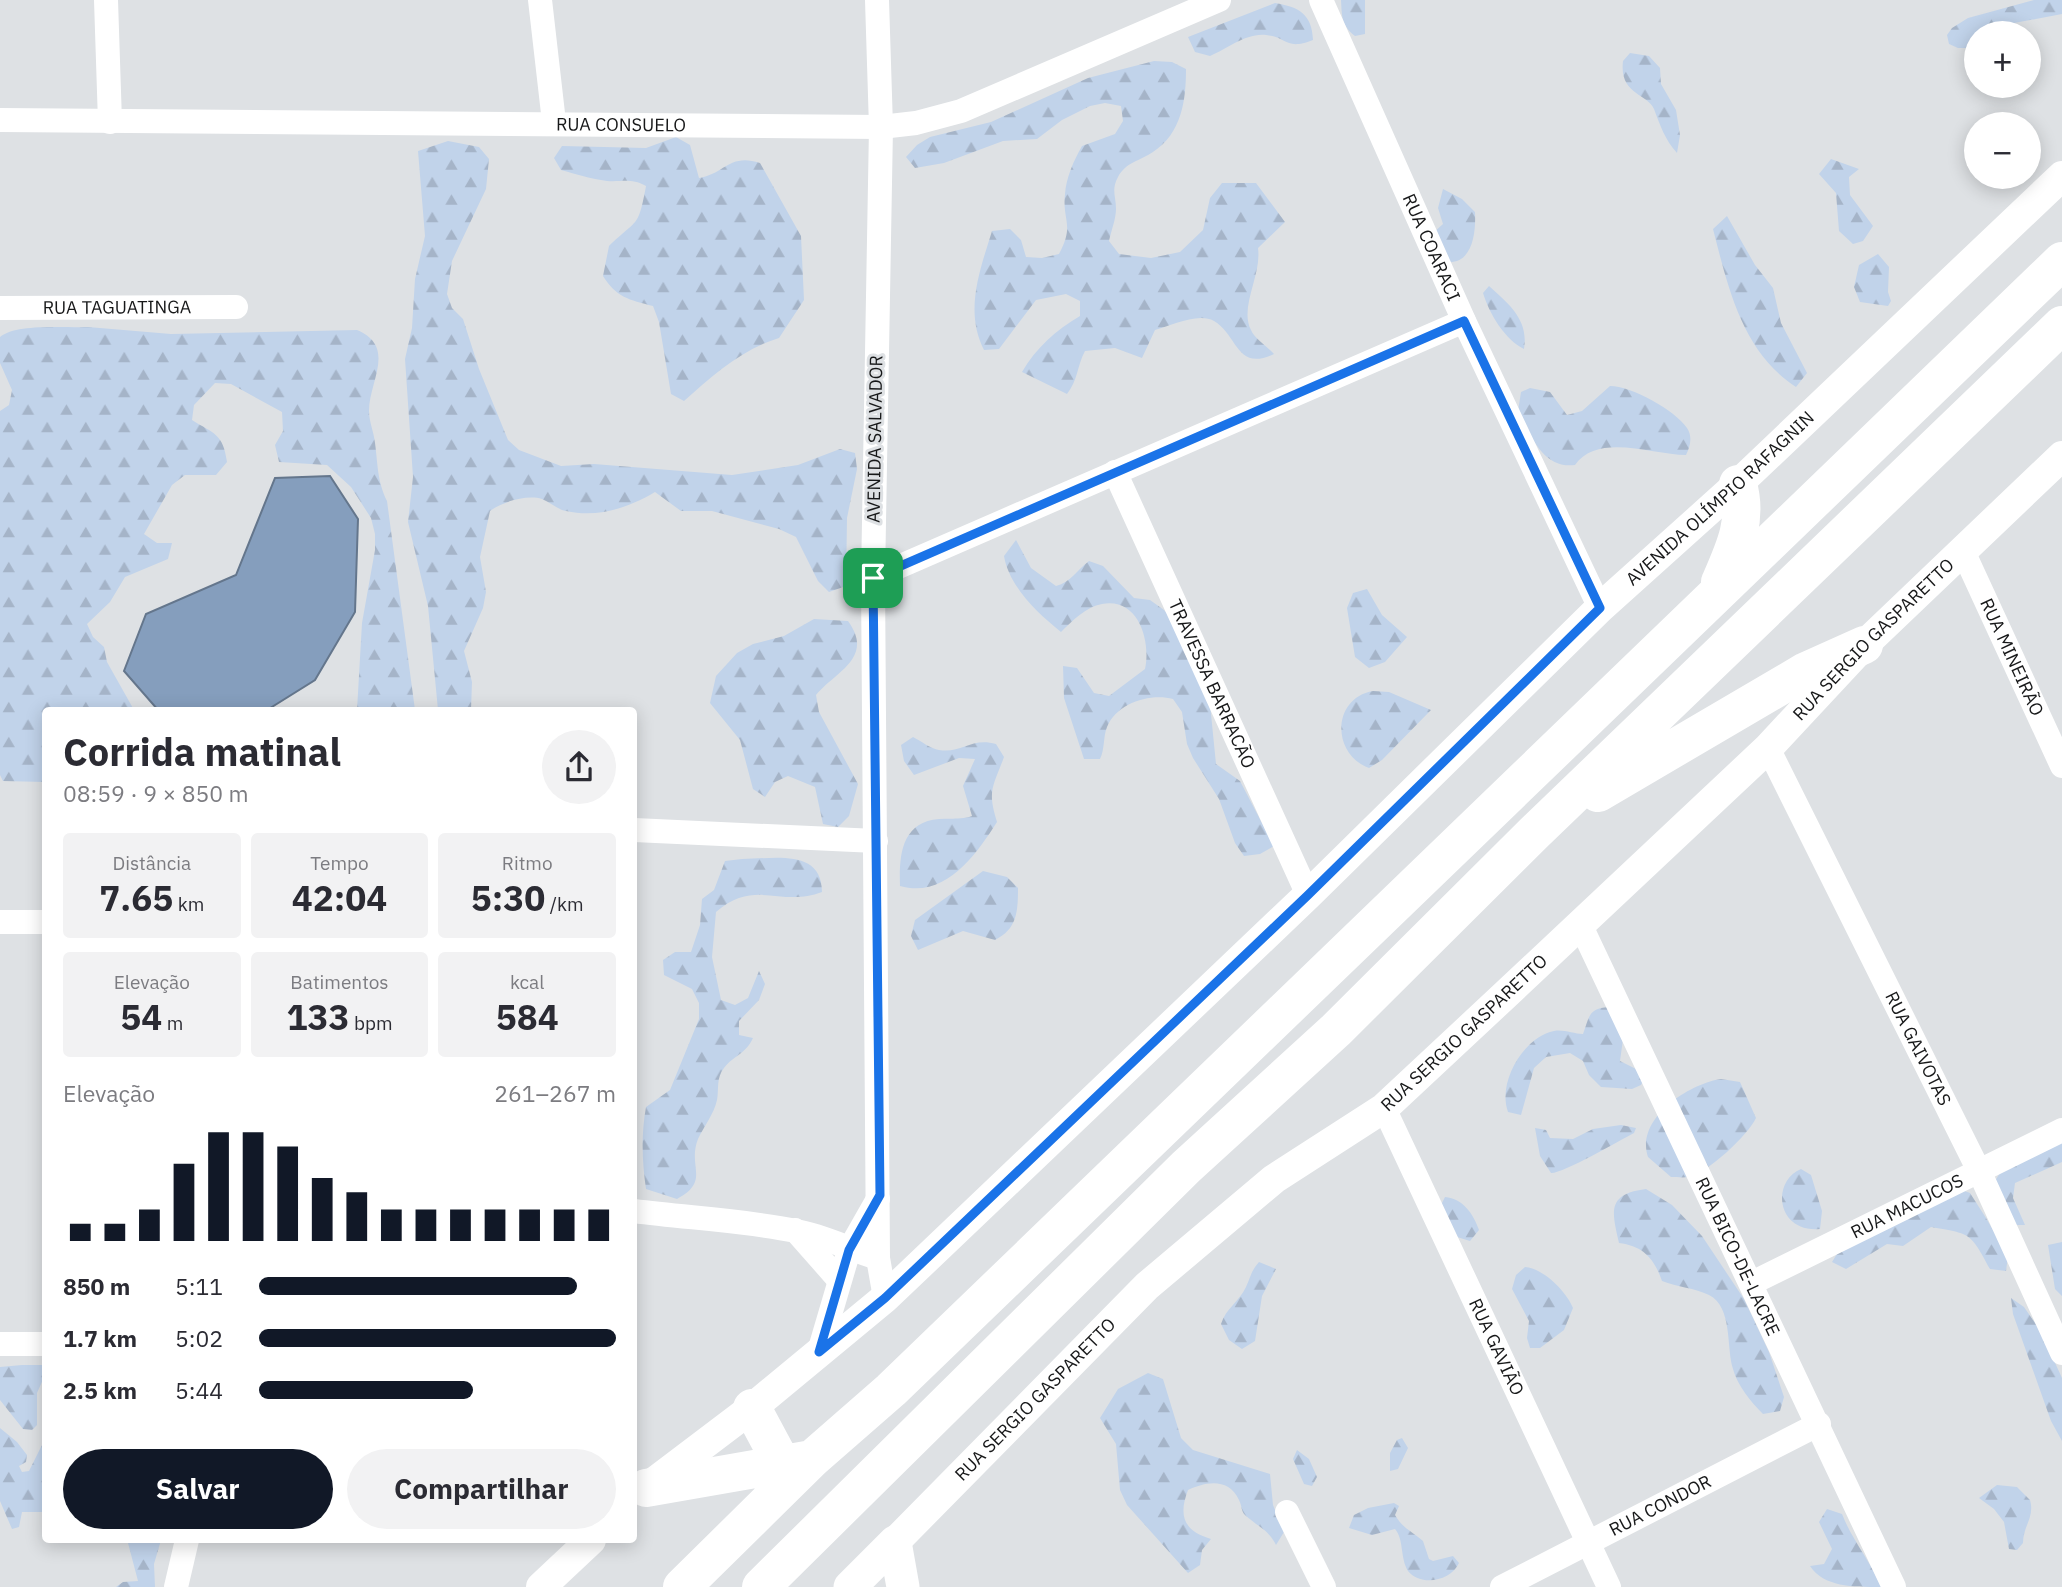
<!DOCTYPE html>
<html lang="pt">
<head>
<meta charset="utf-8">
<style>
	:root { --surface:#fff; --page:#f2f2f3; --text:#2b2b33; --muted:#7c7c81; --accent:#111827 }
	body { margin:0; font-family:"IBM Plex Sans",sans-serif; background:var(--page); color:var(--text); height:100vh; display:flex; flex-direction:column; font-size:26px; white-space:nowrap }
	* { box-sizing:border-box; margin:0 }
	p { font-size:23px; color:var(--muted) }
	.icon { flex:none; width:38px; height:38px; fill:none; stroke:currentColor; stroke-width:2; stroke-linecap:round; stroke-linejoin:round }
	.map { position:relative; flex:1; overflow:hidden }
	.panel { position:absolute; left:42px; top:707px; width:595px; height:836px; display:flex; flex-direction:column; background:var(--surface); border-radius:7px; box-shadow:0 4px 18px #0003 }
	.panel>* { flex:none }
	.tools { position:absolute; left:1964px; top:21px; display:grid; gap:14px }
	.tools a { display:grid; place-items:center; width:77px; height:77px; border-radius:50%; background:var(--surface); box-shadow:0 4px 18px #0003; font-size:35px }
	.pin { position:absolute; display:grid; place-items:center; width:60px; height:60px; color:#fff; margin:-30px; border-radius:14px; box-shadow:0 4px 10px #0006 }
	.round { display:grid; place-items:center; flex:none; width:74px; height:74px; border-radius:37px; background:var(--page) }
	.headline { display:flex; align-items:center; justify-content:space-between; height:119px; padding:0 21px }
	h1 { font-size:38px; font-weight:800; line-height:52px }
	.figures { display:grid; grid-template-columns:repeat(3,1fr); gap:10px; height:119px; padding:7px 21px }
	.figures div { display:grid; align-content:center; border-radius:7px; background:var(--page); text-align:center }
	.figures b { font-size:35px; font-weight:800 }
	.figures small { font-size:19px; font-weight:400 }
	.figures p { font-size:19px }
	.chart { height:196px; padding:14px 21px }
	.chart p { display:flex; justify-content:space-between }
	.chart svg { width:100%; height:126px; margin-top:7px; stroke:var(--accent); stroke-width:6 }
	.action { display:flex; gap:14px; margin-top:auto; padding:14px 21px }
	.action a { flex:1; height:80px; border-radius:42px; background:var(--accent); color:#fff; font-size:28px; font-weight:800; line-height:80px; text-align:center }
	.action a+a { background:var(--page); color:var(--text) }
	ul { padding:0 21px; list-style:none; font-size:23px }
	li { display:grid; grid-template-columns:112px 84px 1fr; align-items:center; height:52px }
	li i { height:18px; border-radius:9px; background:var(--accent) }
	.map>svg:first-child { display:block }
	.forest { fill:url(#forest-firs) }
	.water { fill:#859ebd; stroke:#64768c; stroke-width:2 }
	.lines { fill:none; stroke-linecap:round; stroke-linejoin:round }
	.minor { stroke:#fff; stroke-width:24 }
	.tertiary { stroke:#fff; stroke-width:30 }
	.secondary { stroke:#fff; stroke-width:33 }
	.motorway { stroke:#fff; stroke-width:38 }
	.route-casing { stroke:#fff; stroke-width:14 }
	.route { stroke:#1a73e8; stroke-width:9 }
	.labels { text-anchor:middle; stroke-width:6; stroke-linejoin:round; paint-order:stroke }
	.street-label { font-size:18px; fill:#171819; stroke:#dee1e4 }
</style>
</head>
<body>
<div class="map">
<svg width="2062" height="1587" viewBox="0 0 2062 1587">
	<defs>
		<pattern id="forest-firs" width="22" height="20" patternUnits="userSpaceOnUse" patternTransform="scale(1.75)"><rect width="22" height="20" fill="#c1d3ea"/><path d="M5 1l3.5 6h-7zM16 11l3.5 6h-7z" fill="#a5b4c8"/></pattern>
	</defs>
	<rect width="100%" height="100%" fill="#dee1e4"/>
	<path class="forest" d="M 1341,0 L 1365,0 L 1365,34 L 1355,36 C 1341,25 1342,16 1341,0 Z
		M 2034,0 L 2062,0 L 2062,14 L 2014,23 L 2003,33 L 1976,33 L 1976,48 L 1958,48 L 1949,44 L 1947,35 L 1952,28 L 1968,18 Z
		M 1275,3 C 1299,7 1312,14 1313,40 C 1285,51 1288,37 1266,35 C 1245,33 1228,49 1210,56 L 1195,52 L 1188,37 Z
		M 1630,53 L 1649,56 L 1660,68 L 1661,84 L 1676,110 L 1680,135 L 1677,153 C 1665,140 1660,125 1654,109 C 1647,93 1619,95 1623,61 Z
		M 1154,61 L 1172,62 L 1186,69 C 1186,100 1182,133 1153,152 C 1140,161 1126,162 1118,177 C 1111,190 1116,196 1116,209 C 1116,219 1111,231 1109,241 L 1119,254 L 1151,258 L 1180,252 L 1203,230 L 1210,198 L 1222,183 L 1256,183 L 1285,222 L 1258,248 C 1262,275 1239,307 1251,330 C 1254,338 1267,346 1274,354 C 1236,372 1238,335 1214,321 C 1198,312 1171,326 1155,330 L 1142,358 L 1115,348 L 1085,351 C 1077,366 1078,380 1067,394 L 1022,372 C 1036,348 1056,330 1080,316 L 1080,301 L 1066,294 L 1036,300 L 999,349 L 984,350 C 964,311 980,270 992,231 L 1010,229 L 1021,240 L 1026,257 L 1042,258 L 1059,254 C 1075,224 1062,221 1065,194 C 1066,178 1074,160 1082,146 L 1115,134 L 1123,121 L 1121,106 L 1105,103 L 1090,106 L 1062,120 L 1037,139 L 1003,141 L 944,163 L 915,168 L 906,157 L 917,145 L 930,137 L 991,122 L 1088,78 Z
		M 676,137 L 690,145 L 699,178 C 725,174 729,153 760,163 L 801,236 L 804,300 L 779,338 C 742,349 712,376 684,401 L 671,394 L 659,322 L 653,306 C 629,300 616,297 603,276 L 609,246 C 638,218 638,229 646,186 C 631,178 623,182 607,181 C 591,179 576,174 561,170 L 554,158 L 562,146 L 646,148 Z
		M 448,141 L 479,147 L 489,159 L 486,189 L 452,261 L 447,294 L 452,308 L 463,319 L 479,369 L 508,440 L 519,450 L 561,466 L 594,464 L 732,475 L 798,465 L 840,449 L 855,453 L 857,469 L 847,518 L 846,586 L 829,592 L 818,581 L 796,537 L 779,529 L 712,511 L 681,511 L 655,492 C 628,508 598,518 566,511 C 558,510 550,502 542,499 C 527,494 502,502 490,511 L 480,557 L 486,592 L 483,608 L 464,651 L 472,682 L 471,710 L 438,710 L 428,606 L 408,522 L 413,477 L 405,359 L 412,328 L 415,279 L 425,236 L 418,151 Z
		M 1831,159 L 1859,169 L 1849,177 L 1850,195 L 1873,226 L 1863,241 L 1853,244 L 1839,231 L 1836,193 L 1819,174 Z
		M 1443,189 L 1462,199 L 1475,212 C 1476,232 1473,265 1446,262 L 1433,233 L 1443,224 L 1438,208 Z
		M 1727,216 L 1755,265 L 1773,288 L 1781,323 L 1807,373 L 1796,387 C 1742,352 1728,287 1713,229 Z
		M 1878,254 L 1889,267 L 1888,292 L 1891,301 L 1888,306 L 1860,302 L 1854,287 L 1859,265 Z
		M 1489,286 C 1509,304 1529,320 1524,349 C 1505,340 1489,313 1483,293 Z
		M 88,327 L 171,334 L 357,330 C 397,347 369,381 369,411 C 369,422 374,432 375,443 C 378,465 377,480 387,501 L 415,710 L 357,710 L 362,623 L 375,550 L 375,534 L 371,518 L 351,487 L 327,465 L 279,462 L 275,445 L 283,431 L 282,412 L 231,384 L 215,383 L 194,405 L 192,420 C 214,434 223,433 227,462 L 216,475 L 185,475 L 172,485 L 144,534 L 157,543 L 172,543 L 168,559 L 125,577 L 110,602 L 87,624 L 93,637 L 104,647 L 107,662 L 134,710 L 46,710 L 45,782 L 3,781 L 0,775 L 0,411 L 9,405 L 12,390 L 0,363 L 0,337 C 16,323 66,328 88,327 Z
		M 1610,386 C 1631,386 1675,410 1687,428 C 1693,437 1690,447 1686,455 C 1654,455 1598,432 1575,465 C 1543,469 1531,436 1518,411 L 1521,392 L 1530,388 L 1550,392 L 1567,415 L 1582,411 Z
		M 1016,540 L 1031,568 L 1056,586 C 1071,582 1076,571 1089,561 L 1103,566 L 1134,598 L 1150,600 L 1164,610 L 1185,634 L 1210,704 L 1216,764 L 1240,781 L 1274,846 L 1260,854 L 1244,856 L 1235,843 L 1219,799 L 1193,758 L 1187,744 L 1182,712 L 1173,699 C 1150,693 1117,703 1107,727 C 1103,737 1105,749 1100,759 L 1084,759 L 1064,698 L 1063,666 L 1077,668 L 1094,693 L 1109,696 L 1145,669 C 1151,642 1139,597 1102,604 C 1086,607 1072,621 1061,632 C 1037,613 1009,586 1004,556 Z
		M 1367,589 L 1382,615 L 1407,637 L 1385,662 L 1369,668 L 1355,657 L 1347,608 L 1353,593 Z
		M 814,619 L 848,621 C 875,658 835,672 816,695 L 819,712 L 858,784 L 849,816 L 838,827 L 823,824 L 815,787 L 788,776 L 775,782 L 765,797 L 753,789 L 740,740 L 710,703 L 716,676 L 737,653 L 753,644 L 784,636 Z
		M 1373,691 L 1389,692 L 1431,710 L 1382,760 L 1369,768 C 1331,754 1332,698 1373,691 Z
		M 913,737 C 921,741 931,749 939,750 C 961,754 971,737 996,744 L 1004,757 C 993,787 987,790 997,822 C 976,855 945,899 900,886 C 899,856 901,822 939,819 C 951,818 960,820 972,816 L 963,786 L 975,759 L 959,758 L 914,775 L 904,761 L 901,745 Z
		M 742,859 C 773,859 822,848 822,892 C 781,908 756,878 716,912 L 712,957 L 721,1000 L 735,1005 L 748,998 L 759,971 L 765,984 L 759,1000 L 739,1021 L 739,1035 L 753,1038 C 745,1055 734,1055 724,1068 C 716,1078 719,1089 717,1100 C 714,1114 704,1126 698,1139 C 687,1167 711,1181 677,1199 L 646,1189 C 642,1161 641,1135 646,1107 L 670,1090 L 699,1019 L 699,1003 L 692,989 L 664,975 L 663,960 L 675,952 L 691,952 L 700,925 L 702,899 L 714,890 L 725,861 Z
		M 983,871 L 1007,877 L 1018,888 C 1018,912 1017,929 995,940 L 963,931 L 918,950 L 911,936 L 915,920 Z
		M 1609,1007 L 1624,1032 L 1620,1061 L 1636,1069 L 1643,1081 L 1641,1085 L 1632,1089 L 1601,1087 L 1589,1075 L 1583,1061 L 1570,1053 L 1546,1057 L 1534,1068 L 1521,1115 L 1508,1112 C 1497,1082 1524,1037 1554,1031 C 1563,1029 1574,1034 1583,1034 C 1589,1018 1588,1008 1609,1007 Z
		M 1721,1079 L 1740,1082 L 1756,1118 C 1748,1135 1708,1173 1688,1177 C 1683,1178 1676,1177 1671,1177 L 1648,1157 C 1635,1119 1688,1084 1721,1079 Z
		M 1621,1125 L 1636,1128 L 1634,1133 C 1619,1141 1562,1174 1551,1173 L 1540,1156 L 1535,1128 L 1546,1130 L 1550,1138 L 1573,1139 L 1593,1129 Z
		M 2062,1134 L 2062,1162 L 2015,1183 L 2013,1198 L 2025,1225 L 2010,1225 L 1995,1181 L 2003,1168 Z
		M 1801,1169 L 1811,1175 L 1822,1211 L 1820,1229 C 1776,1233 1771,1181 1801,1169 Z
		M 1956,1188 L 1970,1193 L 1986,1218 L 2008,1256 L 2006,1271 L 1990,1269 C 1970,1232 1971,1234 1931,1227 L 1903,1246 L 1887,1244 L 1846,1269 L 1832,1262 L 1840,1249 Z
		M 1646,1189 L 1672,1205 L 1702,1236 L 1744,1299 L 1769,1352 L 1784,1397 L 1780,1411 L 1763,1414 C 1751,1402 1737,1385 1733,1369 C 1726,1348 1733,1307 1709,1295 C 1695,1288 1677,1287 1662,1281 C 1654,1258 1643,1246 1619,1243 C 1612,1212 1606,1194 1646,1189 Z
		M 1445,1197 C 1463,1199 1473,1213 1479,1230 L 1470,1241 L 1457,1237 L 1441,1205 Z
		M 2062,1242 L 2062,1296 L 2055,1289 L 2048,1245 Z
		M 1259,1262 L 1276,1269 L 1262,1296 L 1255,1341 L 1242,1349 L 1229,1340 L 1221,1324 C 1226,1308 1239,1302 1246,1287 C 1251,1276 1251,1271 1259,1262 Z
		M 1525,1267 C 1543,1268 1567,1292 1573,1308 L 1564,1330 L 1540,1348 L 1530,1348 L 1527,1338 L 1529,1321 L 1512,1289 L 1516,1275 Z
		M 2011,1298 L 2024,1307 L 2040,1330 L 2062,1378 L 2062,1441 L 2051,1421 L 2013,1314 Z
		M 22,1365 L 45,1365 L 45,1375 L 37,1393 L 37,1425 L 32,1430 L 23,1429 L 0,1400 L 0,1367 Z
		M 1148,1373 L 1163,1379 L 1181,1438 L 1193,1450 L 1270,1474 L 1273,1505 L 1284,1532 L 1276,1545 C 1268,1529 1258,1527 1245,1515 C 1241,1511 1242,1506 1239,1500 C 1229,1478 1207,1481 1188,1490 C 1178,1516 1184,1531 1211,1539 L 1202,1550 L 1200,1565 L 1188,1573 L 1127,1505 L 1120,1490 L 1116,1444 L 1100,1418 L 1118,1389 Z
		M 0,1428 L 17,1442 L 27,1455 L 26,1462 L 19,1466 L 22,1472 L 29,1471 L 45,1439 L 45,1512 L 22,1512 L 19,1527 L 12,1529 L 0,1501 Z
		M 1402,1438 L 1408,1448 L 1398,1469 L 1390,1471 L 1390,1453 L 1397,1440 Z
		M 1297,1450 L 1309,1459 L 1317,1477 L 1312,1486 L 1304,1484 L 1293,1459 Z
		M 1997,1485 L 2017,1487 L 2030,1500 C 2035,1517 2023,1526 2023,1543 L 2017,1550 L 2009,1549 L 2004,1522 L 1994,1509 L 1979,1498 Z
		M 1394,1503 L 1399,1506 L 1395,1515 C 1403,1529 1412,1531 1423,1541 L 1429,1559 L 1433,1561 L 1453,1556 L 1459,1563 C 1451,1581 1421,1587 1408,1571 C 1400,1558 1404,1539 1395,1529 L 1372,1535 L 1349,1528 L 1354,1515 L 1368,1508 Z
		M 1827,1509 L 1842,1514 C 1852,1540 1870,1560 1881,1587 C 1852,1587 1824,1587 1810,1566 L 1824,1564 L 1832,1549 L 1819,1522 Z
		M 130,1540 L 161,1540 L 154,1564 L 155,1587 L 116,1587 L 123,1582 L 138,1581 L 128,1543 Z"/>
	<path class="water" d="M 330,476 L 358,519 L 355,612 L 315,680 L 267,710 L 158,710 L 124,671 L 146,614 L 236,575 L 275,478 Z"/>
	<g class="lines">
		<g class="minor">
			<path d="M 106,0 L 110,122"/>
			<path d="M 540,0 L 554,122"/>
			<path d="M 877,0 L 881,127 L 873,578 L 878,1258 L 885,1298"/>
			<path id="s1" d="M 1321,0 L 1464,321 L 1600,608"/>
			<path id="s2" d="M 0,120 L 881,127 L 916,123 L 961,111 L 1219,0"/>
			<path id="s3" d="M 0,308 L 236,307"/>
			<path id="s4" d="M 1115,472 L 1308,895"/>
			<path id="s5" d="M 1962,549 L 2062,766"/>
			<path d="M 873,578 L 1464,321"/>
			<path id="s6" d="M 1768,748 L 1980,1173 L 2062,1353"/>
			<path d="M 634,830 L 876,841"/>
			<path d="M 0,922 L 42,922"/>
			<path id="s7" d="M 1580,924 L 1894,1587"/>
			<path id="s8" d="M 1384,1108 L 1609,1587"/>
			<path d="M 634,1211 C 687,1218 743,1220 796,1231 C 825,1236 850,1250 878,1258"/>
			<path d="M 795,1230 L 839,1280"/>
			<path id="s9" d="M 1752,1283 L 2062,1130"/>
			<path d="M 0,1344 L 46,1344"/>
			<path d="M 819,1352 L 849,1250 L 878,1199"/>
			<path d="M 1287,1512 L 1324,1587"/>
			<path d="M 176,1587 L 187,1540"/>
			<path id="s10" d="M 1502,1587 L 1819,1424"/>
		</g>
		<g class="tertiary">
			<path id="s11" d="M 649,1486 L 752,1408 L 885,1298 L 1308,895 L 1600,608 L 1738,484 L 2062,176"/>
			<path id="s12" d="M 895,1542 L 1147,1286 L 1274,1179 L 1384,1108 L 1504,996 L 1768,748 L 1864,645 L 2062,456"/>
			<path d="M 541,1587 L 591,1540"/>
		</g>
		<path class="secondary" d="M 895,1542 L 903,1587
			M 850,1587 L 895,1542"/>
		<path class="motorway" d="M 1720,582 C 1735,548 1748,520 1738,484
			M 1598,793 L 1806,671 L 1864,645
			M 752,1408 L 782,1464
			M 646,1488 L 812,1459
			M 682,1587 L 812,1459 L 891,1390 L 2062,261
			M 761,1587 L 1186,1167 L 1336,1030 L 1534,833 L 2062,325"/>
	</g>
	<g class="lines">
		<g class="route-casing">
			<path id="route" d="M 1464,321 L 1600,608 L 1308,895 L 885,1298 L 819,1352 L 849,1250 L 880,1195 L 873,578 Z"/>
		</g>
		<use href="#route" class="route"/>
	</g>
	<g class="labels">
		<g class="street-label">
			<text dy="6" stroke="none"><textPath href="#s2" startOffset="621">RUA CONSUELO</textPath></text>
			<text dy="6" stroke="none"><textPath href="#s1" startOffset="271">RUA COARACI</textPath></text>
			<text dy="6" stroke="none"><textPath href="#s3" startOffset="117">RUA TAGUATINGA</textPath></text>
			<text transform="translate(875 439) rotate(-89)" y="6">AVENIDA SALVADOR</text>
			<text dy="6" stroke="none"><textPath href="#s11" startOffset="1458">AVENIDA OLÍMPIO RAFAGNIN</textPath></text>
			<text dy="6" stroke="none"><textPath href="#s12" startOffset="1334">RUA SERGIO GASPARETTO</textPath></text>
			<text dy="6" stroke="none"><textPath href="#s5" startOffset="119">RUA MINEIRÃO</textPath></text>
			<text dy="6" stroke="none"><textPath href="#s4" startOffset="233">TRAVESSA BARRACÃO</textPath></text>
			<text dy="6" stroke="none"><textPath href="#s12" startOffset="766">RUA SERGIO GASPARETTO</textPath></text>
			<text dy="6" stroke="none"><textPath href="#s6" startOffset="336">RUA GAIVOTAS</textPath></text>
			<text dy="6" stroke="none"><textPath href="#s9" startOffset="173">RUA MACUCOS</textPath></text>
			<text dy="6" stroke="none"><textPath href="#s7" startOffset="368">RUA BICO-DE-LACRE</textPath></text>
			<text dy="6" stroke="none"><textPath href="#s8" startOffset="264">RUA GAVIÃO</textPath></text>
			<text dy="6" stroke="none"><textPath href="#s12" startOffset="200">RUA SERGIO GASPARETTO</textPath></text>
			<text dy="6" stroke="none"><textPath href="#s10" startOffset="178">RUA CONDOR</textPath></text>
		</g>
	</g>
</svg>
<div class="tools">
<a>+</a>
<a>−</a>
</div>
<div class="pin" style="left:873px;top:578px;background:#1e9e55"><svg class="icon" aria-label="arrive" viewBox="0 0 24 24"><path d="M6 21V4h12l-3 4 3 4H6"/></svg></div>
<section class="panel">
<div class="headline"><div><h1>Corrida matinal</h1><p>08:59 · 9 × 850 m</p></div><a class="round"><svg class="icon" aria-label="share" viewBox="0 0 24 24"><path d="M12 15V3M7 8l5-5 5 5M5 13v7h14v-7"/></svg></a></div>
<div class="figures">
<div><p>Distância</p><b>7.65<small> km</small></b></div>
<div><p>Tempo</p><b>42:04</b></div>
<div><p>Ritmo</p><b>5:30<small> /km</small></b></div>
</div>
<div class="figures">
<div><p>Elevação</p><b>54<small> m</small></b></div>
<div><p>Batimentos</p><b>133<small> bpm</small></b></div>
<div><p>kcal</p><b>584</b></div>
</div>
<div class="chart"><p><span>Elevação</span>261–267 m</p>
<svg viewBox="0 0 160 44" preserveAspectRatio="none"><path d="M5 44V38M15 44V38M25 44V33M35 44V17M45 44V6M55 44V6M65 44V11M75 44V22M85 44V27M95 44V33M105 44V33M115 44V33M125 44V33M135 44V33M145 44V33M155 44V33"/></svg>
</div>
<ul>
<li><b>850 m</b>5:11<i style="width:89%"></i></li>
<li><b>1.7 km</b>5:02<i style="width:100%"></i></li>
<li><b>2.5 km</b>5:44<i style="width:60%"></i></li>
</ul>
<div class="action"><a>Salvar</a><a>Compartilhar</a></div>
</section>
</div>
</body>
</html>
